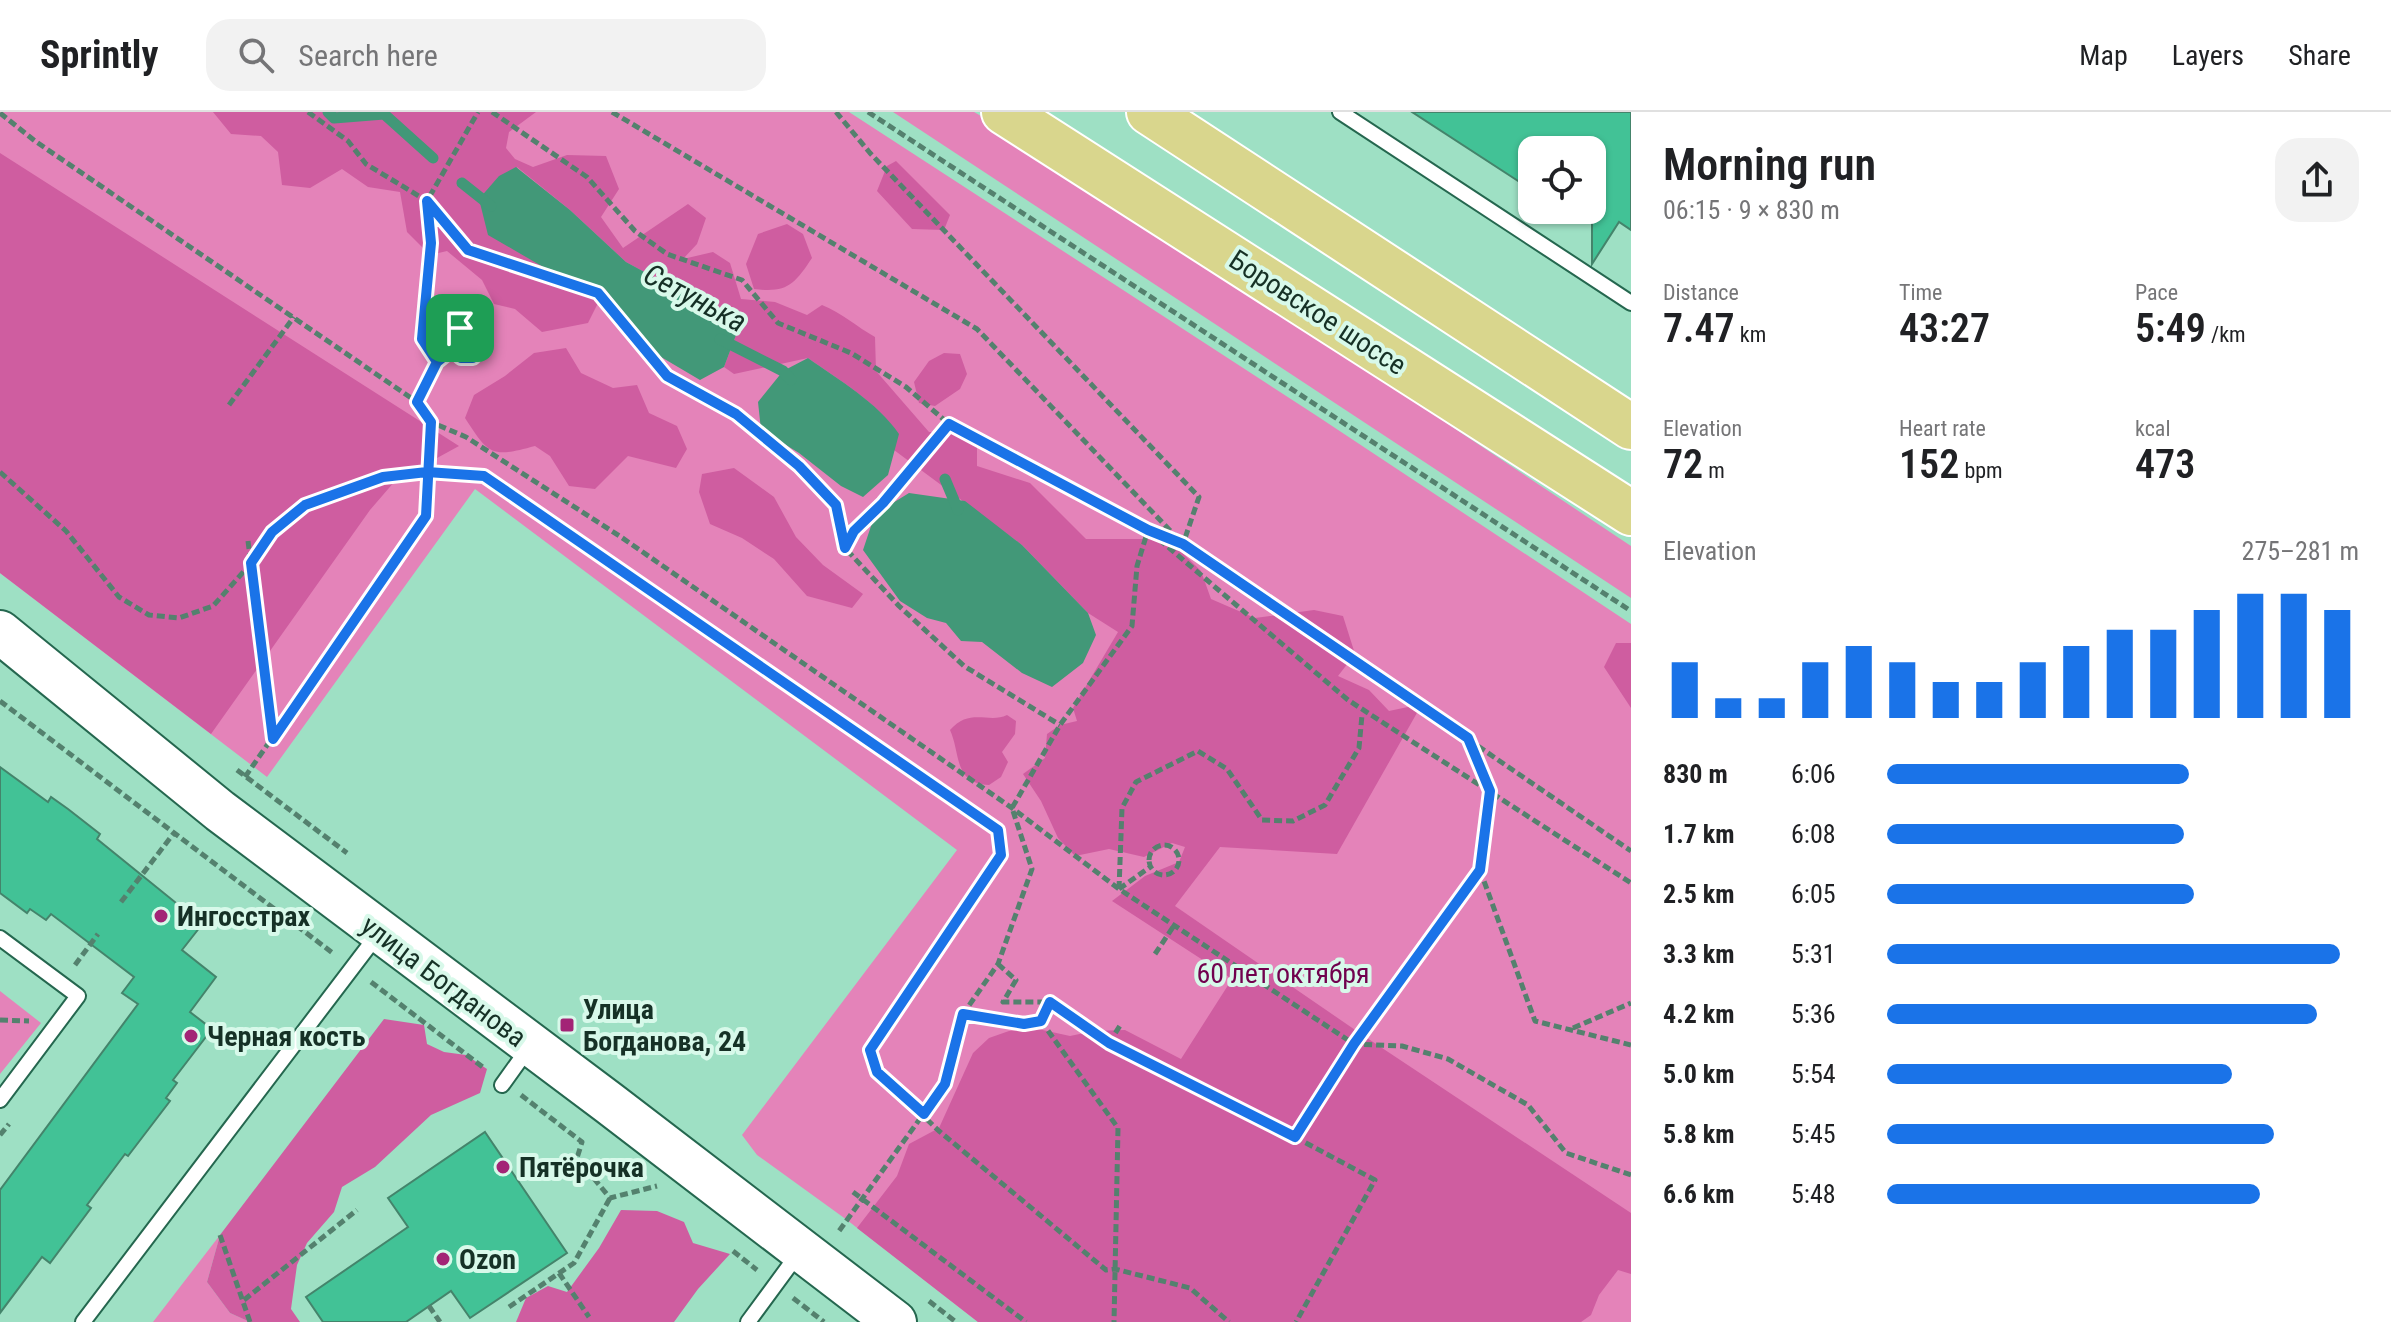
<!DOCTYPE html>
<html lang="en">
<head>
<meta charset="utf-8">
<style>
	:root { --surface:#fff; --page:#f2f2f2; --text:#202124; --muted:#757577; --line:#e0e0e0; --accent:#1a73e8 }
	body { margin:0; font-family:"Roboto Condensed",sans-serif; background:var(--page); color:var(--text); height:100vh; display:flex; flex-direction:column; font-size:30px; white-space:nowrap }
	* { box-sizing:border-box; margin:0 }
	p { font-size:26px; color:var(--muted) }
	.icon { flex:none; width:44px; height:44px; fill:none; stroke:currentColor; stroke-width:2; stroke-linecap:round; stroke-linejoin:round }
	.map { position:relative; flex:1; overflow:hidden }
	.panel { display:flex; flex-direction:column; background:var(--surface); width:760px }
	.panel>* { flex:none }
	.fabs { position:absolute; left:1518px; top:24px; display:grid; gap:16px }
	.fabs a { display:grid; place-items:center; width:88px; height:88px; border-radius:16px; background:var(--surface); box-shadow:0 2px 6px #0004; font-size:40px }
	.pin { position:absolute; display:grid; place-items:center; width:68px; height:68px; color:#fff; margin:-34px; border-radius:16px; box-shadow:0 4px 12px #0006 }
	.round { display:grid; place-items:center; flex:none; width:84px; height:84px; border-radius:24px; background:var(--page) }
	.headline { display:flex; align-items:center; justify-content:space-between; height:136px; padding:0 32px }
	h1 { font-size:44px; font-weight:600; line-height:60px }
	.metrics { display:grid; grid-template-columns:repeat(3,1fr); gap:12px; height:136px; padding:8px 32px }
	.metrics div { display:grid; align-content:center }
	.metrics b { font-size:40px; font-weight:600 }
	.metrics small { font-size:22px; font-weight:400 }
	.metrics p { font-size:22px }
	.chart { height:224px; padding:16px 32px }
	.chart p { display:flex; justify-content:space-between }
	.chart svg { width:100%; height:144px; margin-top:8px; stroke:var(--accent); stroke-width:6 }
	ul { padding:0 32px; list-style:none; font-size:26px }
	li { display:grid; grid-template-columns:128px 96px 1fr; align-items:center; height:60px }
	li i { height:20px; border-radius:10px; background:var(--accent) }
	header { display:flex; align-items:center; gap:48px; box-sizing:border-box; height:112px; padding:0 40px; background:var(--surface); border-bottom:2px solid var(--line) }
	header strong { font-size:38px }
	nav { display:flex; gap:44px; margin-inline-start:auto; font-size:28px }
	.search { width:560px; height:72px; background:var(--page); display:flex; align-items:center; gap:20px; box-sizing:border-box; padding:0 28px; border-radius:24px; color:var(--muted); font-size:30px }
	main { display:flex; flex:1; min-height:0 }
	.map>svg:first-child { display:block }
	.green { fill:#e483b9 }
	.forest { fill:#cf5da0 }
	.water { fill:#429878 }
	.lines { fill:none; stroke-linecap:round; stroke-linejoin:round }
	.stream { stroke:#429878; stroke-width:11 }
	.building { fill:#42c296; stroke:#44846b; stroke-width:2 }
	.lane-casing { stroke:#25674f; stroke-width:18 }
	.secondary-casing { stroke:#25674f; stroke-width:46 }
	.primary-casing { stroke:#fff; stroke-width:48 }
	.path { stroke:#54816e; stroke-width:5; stroke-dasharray:8 4; stroke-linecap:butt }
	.lane { stroke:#fff; stroke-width:14 }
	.secondary { stroke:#fff; stroke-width:42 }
	.primary { stroke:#d9d68d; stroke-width:44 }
	.path-bridge { stroke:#54816e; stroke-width:5; stroke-dasharray:8 4; stroke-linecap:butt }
	.route-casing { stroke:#fff; stroke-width:16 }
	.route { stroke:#1a73e8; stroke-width:10 }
	.poi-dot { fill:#a32476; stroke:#d8f9ea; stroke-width:3 }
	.labels { text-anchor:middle; stroke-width:8; stroke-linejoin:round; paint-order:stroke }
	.street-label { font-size:28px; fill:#163126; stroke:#d8f9ea }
	.poi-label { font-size:28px; font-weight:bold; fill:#163126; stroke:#d8f9ea; text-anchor:start }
	.park-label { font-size:28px; fill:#71014e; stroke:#d8f9ea }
	.water-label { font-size:30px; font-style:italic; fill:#152f25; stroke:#d8f9ea }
</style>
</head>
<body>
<header>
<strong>Sprintly</strong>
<div class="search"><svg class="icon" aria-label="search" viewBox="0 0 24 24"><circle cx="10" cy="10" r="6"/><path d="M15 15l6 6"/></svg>Search here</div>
<nav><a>Map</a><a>Layers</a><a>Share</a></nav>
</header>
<main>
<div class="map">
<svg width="1631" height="1210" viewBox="0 0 1631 1210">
	<rect width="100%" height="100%" fill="#9ee0c4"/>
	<path class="green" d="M 0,0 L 849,0 L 1317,304 L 1631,512 L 1631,1210 L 978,1210 L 847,1108 L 757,1043 L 742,1023 L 957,738 L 475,377 L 267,665 L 0,461 Z
		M 893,0 L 974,0 L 1011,21 L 1631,434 L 1631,486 Z
		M 0,879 L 41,911 L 0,962 Z
		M 220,1123 L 207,1170 L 230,1201 L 250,1210 L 153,1210 Z"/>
	<path class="forest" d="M 213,0 L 536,0 L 509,20 L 506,36 L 515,47 L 533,55 L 567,43 L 606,44 L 619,77 L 601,105 L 623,136 L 688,92 L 706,106 L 697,132 L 683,147 L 713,140 L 730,151 L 741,187 L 775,190 L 807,203 L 822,193 C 842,201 857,215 875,225 L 876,259 L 929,320 L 977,323 L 977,354 L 1030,371 L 1086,427 L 1168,427 L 1201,459 L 1211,487 L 1255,506 L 1314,498 L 1343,504 L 1355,542 L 1338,564 L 1369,578 L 1389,599 L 1422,592 L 1337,742 L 1220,735 L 1175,794 L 1361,922 L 1631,1101 L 1631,1162 L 1618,1158 L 1599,1183 L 1591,1203 L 1581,1210 L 978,1210 L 857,1116 L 897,1064 L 909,1032 L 939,1016 L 973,941 L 989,926 L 1009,919 L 1038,917 L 1070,924 L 1094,919 L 1125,918 L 1181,947 L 1232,867 L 1112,789 L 1145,764 L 1179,750 L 1185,735 L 1172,731 L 1144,745 L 1109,737 L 1075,744 L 1058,726 L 1041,689 L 1023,662 L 1045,646 L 1047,622 L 1060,613 L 1077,609 L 1073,596 L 1118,520 L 1088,501 L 1022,433 L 894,338 L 898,322 C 877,290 839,268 808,246 L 734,262 L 724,255 L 738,218 L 713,197 L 626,150 L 570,98 L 517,55 L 545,156 L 605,177 L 588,211 L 542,220 L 515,197 L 494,192 L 482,168 L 447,139 L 430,143 L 407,120 L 400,80 L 368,75 L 342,57 L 310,76 L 282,73 L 278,40 L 261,24 L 231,22 Z
		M 0,41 L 459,334 L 395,369 L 370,398 L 211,622 L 0,461 Z
		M 896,49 L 950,103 L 944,118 L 912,117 L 877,79 L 887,54 Z
		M 787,112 L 803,122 L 812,146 C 794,173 787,181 754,177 L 746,152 L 758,122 Z
		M 566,236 L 581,261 L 613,276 L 637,273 L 649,301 L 677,314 L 687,337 L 676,356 L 628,344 L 595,377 L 569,374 L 550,344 L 535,334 C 491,346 489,343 465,306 L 474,283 L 505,264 L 534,241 Z
		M 944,241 L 960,242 L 967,262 L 960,277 L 935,294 L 919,291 L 914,270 L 929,249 Z
		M 734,356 L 774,385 L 796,425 L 823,453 L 863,482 L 852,496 L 807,484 L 774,447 L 742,426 L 710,412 L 699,380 L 702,362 Z
		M 1616,531 L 1631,531 L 1631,596 L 1604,555 Z
		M 1007,603 L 1016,609 L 1015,622 L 1002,640 L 1008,650 L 1001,665 L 989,673 C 953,671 961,642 950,618 C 970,595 989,612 1007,603 Z
		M 384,907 L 424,913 L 427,932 L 444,940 L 466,943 L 487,957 L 480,981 L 431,1003 L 375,1055 L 342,1075 L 334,1100 L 307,1131 L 297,1153 L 291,1197 L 300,1210 L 250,1210 L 230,1201 L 207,1170 L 220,1123 Z
		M 621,1098 L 657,1099 L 684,1110 L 693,1131 L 730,1142 L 698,1177 L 674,1210 L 516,1210 L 526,1186 L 548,1174 L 567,1180 L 599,1136 Z"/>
	<path class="water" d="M 516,55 L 570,98 L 626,150 L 713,197 L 738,218 L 724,255 L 700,268 L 656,242 L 605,177 L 545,156 L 488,123 L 479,87 L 499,64 Z
		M 808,246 C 839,268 877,290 899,322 L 888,363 L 863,385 L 841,374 L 799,341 L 761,318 L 758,290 L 783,259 Z
		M 909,381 L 965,389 L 1022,433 L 1088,501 L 1096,523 L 1083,551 L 1052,575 L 1022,561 L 982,530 L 961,529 L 946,511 L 927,506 L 900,489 L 863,438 L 875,402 Z"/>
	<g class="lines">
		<path class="stream" d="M 328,0 L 334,6 L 384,2 L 433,46
			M 462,71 L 491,94
			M 720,227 L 783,259 L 791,268
			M 945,367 L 958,398"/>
	</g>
	<path class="building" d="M 1412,0 L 1631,0 L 1631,118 L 1619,110 L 1592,152 L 1592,38 L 1532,38 L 1532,78 Z
		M 0,655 L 48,690 L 51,685 L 68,697 L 100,722 L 97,727 L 186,799 L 183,802 L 200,815 L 182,838 L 216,865 L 190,900 L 212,917 L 173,968 L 177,971 L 166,986 L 170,989 L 128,1044 L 125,1042 L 87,1093 L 91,1096 L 50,1151 L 42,1145 L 0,1201 L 0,1078 L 138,892 L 122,881 L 134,865 L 51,802 L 46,808 L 30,797 L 27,801 L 0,781 Z
		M 485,1020 L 567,1141 L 470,1206 L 451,1179 L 406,1210 L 323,1210 L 306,1185 L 408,1115 L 388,1086 Z"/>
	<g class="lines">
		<g class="lane-casing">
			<path id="lane" d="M 1340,0 L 1631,191
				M 0,826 L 78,884 L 0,988
				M 502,973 L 530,934
				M 83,1210 L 378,822
				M 748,1210 L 798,1142"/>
		</g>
		<g class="secondary-casing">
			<path id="secondary" d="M 0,520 L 220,699 L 609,991 L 895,1210"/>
		</g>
		<g class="primary-casing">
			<path id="primary" d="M 1004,0 L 1631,401
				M 1149,0 L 1631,315"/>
		</g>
		<path class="path" d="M 308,0 L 348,29 L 366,52 L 427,89 L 468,138 L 598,181 L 667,264 L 736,302 L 799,354 L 836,393 L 845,436 L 899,494 L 964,554 L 1060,613
			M 492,0 L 587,65 L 635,119 L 667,142 L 742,168 L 778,211 L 851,241 L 906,275 L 949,312 L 883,391 L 854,419 L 846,434
			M 612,0 L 977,217 L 1183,432 L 1631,739
			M 836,0 L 870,41 L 1199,385 L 1183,432 L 1148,418 L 1137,454 L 1132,514 L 1060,613 L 1012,696 L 1032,757 L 998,852 L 963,902 L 945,972 L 839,1119
			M 868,0 L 1631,499
			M 0,1 L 35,29 L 417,290 L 431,310 L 466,325 L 621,425 L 1012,696 L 1119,777 L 1354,932 L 1402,934 L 1448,947 L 1528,993 L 1566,1041 L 1631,1063
			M451 231a15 15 0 1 1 30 0a15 15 0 1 1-30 0Z
			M 437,250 L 452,238
			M 417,290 L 437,250 L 422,227 L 431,131 L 427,89 L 478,0
			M 229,293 L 294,205
			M 949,312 L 1148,418 L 1348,588 L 1631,771
			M 0,360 L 66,419 L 119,485 L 149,503 L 179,506 L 213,494 L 246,457 L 272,420 L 305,393 L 383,365 L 427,360 L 484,364 L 998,718 L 1001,743 L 870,938 L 877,960 L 939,1019 L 1106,1158 L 1115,1157 L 1190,1176 L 1229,1210
			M 248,429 L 273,627
			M 0,589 L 334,842
			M 237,658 L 347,741
			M 245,665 L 426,404 L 431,310
			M1149 748a15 15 0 1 1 30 0a15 15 0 1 1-30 0Z
			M 1480,758 L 1535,909 L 1631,933
			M 1119,777 L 1150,755
			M 121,790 L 174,721
			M 1155,842 L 1175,812
			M 998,852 L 1016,868 L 1003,890 L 1050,890 L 1109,931 L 1295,1025 L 1354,932 L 1480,758 L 1490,679 L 1468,626
			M 75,853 L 98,822
			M 371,870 L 484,956
			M 963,902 L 1024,912 L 1041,909 L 1050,890
			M 0,908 L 29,909
			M 1041,909 L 1118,1016 L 1114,1210
			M 1573,916 L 1631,891
			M 1109,931 L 1121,912
			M 521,983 L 582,1030 L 577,1046 L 610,1086 L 657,1074
			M 0,1023 L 9,1012
			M 1295,1025 L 1375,1068 L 1296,1210
			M 853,1080 L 1026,1210
			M 220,1123 L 250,1210
			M 733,1139 L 757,1158
			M 559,1161 L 589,1205
			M 793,1186 L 824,1210
			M 244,1188 L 357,1098
			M 929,1189 L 956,1210
			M 429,1194 L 440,1210
			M 509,1195 L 574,1151 L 610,1086"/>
		<use href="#lane" class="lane"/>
		<use href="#secondary" class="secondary"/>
		<use href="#primary" class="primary"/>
		<path class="path-bridge" d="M 1119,777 L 1122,696 L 1136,670 L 1198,639 L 1227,657 L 1262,708 L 1293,709 L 1325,693 L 1359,636 L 1362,603"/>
	</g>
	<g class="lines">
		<g class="route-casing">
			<path id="route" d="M 460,216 L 451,226 L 452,238 L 437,250 L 417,290 L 431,310 L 426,404 L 273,627 L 251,451 L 272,420 L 305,393 L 383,365 L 427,360 L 484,364 L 998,718 L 1001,743 L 870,938 L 877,960 L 924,1002 L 945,972 L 963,902 L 1024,912 L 1041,909 L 1050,890 L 1109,931 L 1295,1025 L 1354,932 L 1480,758 L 1490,679 L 1468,626 L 1183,432 L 1148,418 L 949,312 L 883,391 L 854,419 L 845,436 L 836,393 L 799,354 L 736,302 L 667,264 L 598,181 L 468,138 L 427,89 L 431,131 L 422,227 L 437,250 L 452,238 L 461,246 L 473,246 L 481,237 L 481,224 L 472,216 L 460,216"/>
		</g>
		<use href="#route" class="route"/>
	</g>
	<g class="poi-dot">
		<circle cx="161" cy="804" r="8"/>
		<rect x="559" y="905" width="16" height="16" rx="4"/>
		<circle cx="191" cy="924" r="8"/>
		<circle cx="503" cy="1055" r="8"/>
		<circle cx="443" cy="1147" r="8"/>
	</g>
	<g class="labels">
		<g class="street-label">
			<text transform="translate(1318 200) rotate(33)" y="10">Боровское шоссе</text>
			<text transform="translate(444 869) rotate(37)" y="10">улица Богданова</text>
		</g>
		<g class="poi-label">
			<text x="177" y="814">Ингосстрах</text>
			<text x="583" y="907">Улица<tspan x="583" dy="32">Богданова, 24</tspan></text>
			<text x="207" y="934">Черная кость</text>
			<text x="519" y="1065">Пятёрочка</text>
			<text x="459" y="1157">Ozon</text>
		</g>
		<g class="park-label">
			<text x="1283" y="871">60 лет октября</text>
		</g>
		<g class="water-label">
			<text transform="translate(695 186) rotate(28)" y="10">Сетунька</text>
		</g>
	</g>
</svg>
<div class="fabs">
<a><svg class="icon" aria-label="locate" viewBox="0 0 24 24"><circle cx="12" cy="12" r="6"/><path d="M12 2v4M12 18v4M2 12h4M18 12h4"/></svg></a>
</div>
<div class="pin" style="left:460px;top:216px;background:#1e9e55"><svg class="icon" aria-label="arrive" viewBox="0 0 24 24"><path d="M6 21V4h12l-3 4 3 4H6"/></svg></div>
</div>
<section class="panel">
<div class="headline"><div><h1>Morning run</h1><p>06:15 · 9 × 830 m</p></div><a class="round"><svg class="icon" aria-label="share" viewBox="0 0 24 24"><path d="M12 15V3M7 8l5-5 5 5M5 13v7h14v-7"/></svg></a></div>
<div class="metrics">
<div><p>Distance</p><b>7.47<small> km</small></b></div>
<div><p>Time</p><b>43:27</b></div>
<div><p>Pace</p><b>5:49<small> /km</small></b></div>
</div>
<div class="metrics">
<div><p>Elevation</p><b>72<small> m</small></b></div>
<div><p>Heart rate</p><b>152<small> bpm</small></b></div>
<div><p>kcal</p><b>473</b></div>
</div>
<div class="chart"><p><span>Elevation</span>275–281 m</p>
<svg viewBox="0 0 160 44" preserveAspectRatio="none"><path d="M5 44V27M15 44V38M25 44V38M35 44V27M45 44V22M55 44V27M65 44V33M75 44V33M85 44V27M95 44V22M105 44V17M115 44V17M125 44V11M135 44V6M145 44V6M155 44V11"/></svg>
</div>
<ul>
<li><b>830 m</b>6:06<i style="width:64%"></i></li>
<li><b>1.7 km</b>6:08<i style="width:63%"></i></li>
<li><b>2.5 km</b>6:05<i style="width:65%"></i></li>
<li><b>3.3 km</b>5:31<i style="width:96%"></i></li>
<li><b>4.2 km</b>5:36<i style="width:91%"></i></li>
<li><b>5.0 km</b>5:54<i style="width:73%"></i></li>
<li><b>5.8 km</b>5:45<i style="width:82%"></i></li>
<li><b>6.6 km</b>5:48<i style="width:79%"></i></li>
</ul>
</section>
</main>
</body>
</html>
